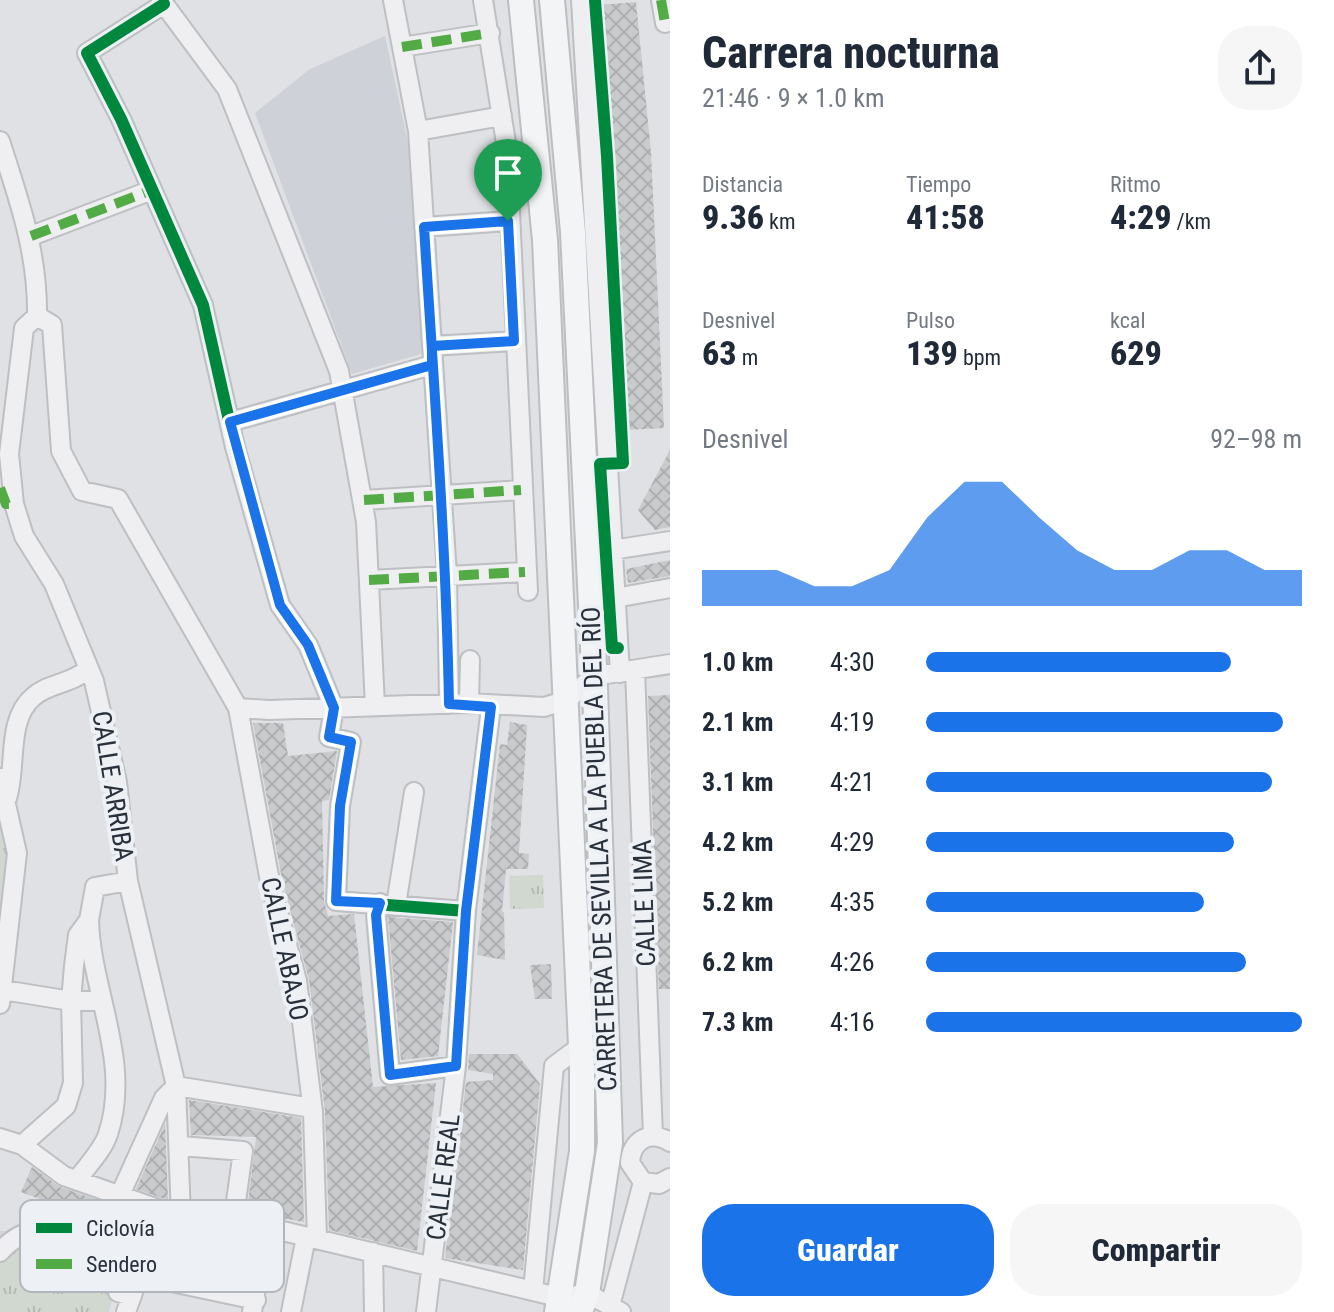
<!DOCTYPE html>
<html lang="es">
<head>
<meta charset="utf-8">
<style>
	:root { --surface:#fff; --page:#f6f6f7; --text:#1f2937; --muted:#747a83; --accent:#1a73e8 }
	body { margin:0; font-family:"Roboto Condensed",sans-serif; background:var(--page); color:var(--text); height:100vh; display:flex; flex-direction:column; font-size:30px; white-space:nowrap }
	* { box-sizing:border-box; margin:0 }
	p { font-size:26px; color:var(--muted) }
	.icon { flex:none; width:44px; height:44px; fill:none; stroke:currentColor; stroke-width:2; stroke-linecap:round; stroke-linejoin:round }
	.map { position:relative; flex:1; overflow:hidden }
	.details { display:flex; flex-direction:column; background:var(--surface); width:664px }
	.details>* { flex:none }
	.pin { position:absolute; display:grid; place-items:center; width:68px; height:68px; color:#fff; margin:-82px -34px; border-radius:50% 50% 50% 0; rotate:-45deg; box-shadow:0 0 8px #0007 }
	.pin .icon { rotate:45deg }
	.round { display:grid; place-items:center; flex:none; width:84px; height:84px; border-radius:32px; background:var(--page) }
	.headline { display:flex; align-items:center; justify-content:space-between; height:136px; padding:0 32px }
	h1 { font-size:44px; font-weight:800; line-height:60px }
	.metrics { display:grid; grid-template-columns:repeat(3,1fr); gap:12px; height:136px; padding:8px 32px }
	.metrics div { display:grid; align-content:center }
	.metrics b { font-size:34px; font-weight:800 }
	.metrics small { font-size:22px; font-weight:400 }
	.metrics p { font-size:22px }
	.chart { height:224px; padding:16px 32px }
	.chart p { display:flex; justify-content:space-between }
	.chart svg { width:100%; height:144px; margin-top:8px; fill:var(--accent); opacity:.7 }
	.cta { display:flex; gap:16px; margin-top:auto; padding:16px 32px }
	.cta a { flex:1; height:92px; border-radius:32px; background:var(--accent); color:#fff; font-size:32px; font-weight:800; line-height:92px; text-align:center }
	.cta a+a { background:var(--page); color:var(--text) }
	ul { padding:0 32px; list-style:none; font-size:26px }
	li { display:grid; grid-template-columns:128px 96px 1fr; align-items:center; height:60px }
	li i { height:20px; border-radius:10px; background:var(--accent) }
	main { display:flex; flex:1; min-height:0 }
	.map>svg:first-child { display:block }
	.built { fill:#ced1d7 }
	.park { fill:url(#park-tufts) }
	.building { fill:url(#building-cross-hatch) }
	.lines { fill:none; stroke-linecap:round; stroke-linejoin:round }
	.minor-casing { stroke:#bdbfc2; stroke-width:22 }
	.major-casing { stroke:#bcbec2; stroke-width:28 }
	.minor { stroke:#efeff1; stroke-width:18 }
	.major { stroke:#f3f4f5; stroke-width:24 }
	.quiet { stroke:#53ab46; stroke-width:10; stroke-dasharray:20 10; stroke-linecap:butt }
	.cycleway-casing { stroke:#edf0f4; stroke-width:17 }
	.cycleway { stroke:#00873e; stroke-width:12 }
	.route-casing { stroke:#fff; stroke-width:16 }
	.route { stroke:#1a73e8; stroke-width:10 }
	.labels { text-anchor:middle; stroke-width:8; stroke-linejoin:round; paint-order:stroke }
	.street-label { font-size:26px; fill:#28303c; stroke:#edf0f4 }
	.key { fill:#edf0f4; stroke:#b2b6bd; stroke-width:2 }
	.key-label { font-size:22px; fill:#28303c }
</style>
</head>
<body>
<main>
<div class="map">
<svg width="670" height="1312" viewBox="0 0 670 1312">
	<defs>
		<pattern id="park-tufts" width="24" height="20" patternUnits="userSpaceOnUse" patternTransform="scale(2)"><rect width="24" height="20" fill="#d0d8d0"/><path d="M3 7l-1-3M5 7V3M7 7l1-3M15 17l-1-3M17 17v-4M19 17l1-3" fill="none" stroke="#b3bab4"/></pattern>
		<pattern id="building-cross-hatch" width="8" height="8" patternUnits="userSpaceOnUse" patternTransform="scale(2)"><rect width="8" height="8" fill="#c8cacc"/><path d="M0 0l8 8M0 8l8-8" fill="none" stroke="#acaeb0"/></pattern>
	</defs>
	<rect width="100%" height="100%" fill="#dfe1e4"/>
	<path class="built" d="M 385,36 L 408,143 L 424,353 L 352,374 L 255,113 L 310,69 Z"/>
	<path class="park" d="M 0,803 L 11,852 L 0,951 Z
		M 543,875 L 544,908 L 510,909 L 509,876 Z
		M 0,1231 L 76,1231 C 102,1260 121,1271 109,1312 L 0,1312 Z"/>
	<path class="building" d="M 636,2 L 651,152 L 664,428 L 626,430 L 612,141 L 609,142 L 598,5 Z
		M 670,450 L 670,527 L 655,530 L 638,510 Z
		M 670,560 L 670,576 L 628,583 L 626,569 Z
		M 670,695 L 670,989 L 659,989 L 648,696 Z
		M 510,722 L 527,725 L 519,853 L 529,854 L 528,869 L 506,869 L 502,912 L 504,912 L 505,960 L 477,955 L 500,744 L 507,745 Z
		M 253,723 L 283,723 L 288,756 L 337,751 L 329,800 L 322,801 L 324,901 L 328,916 L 354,914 L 373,1087 L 436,1083 L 417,1251 L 329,1230 L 325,1111 L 309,980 L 283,884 Z
		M 388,917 L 453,922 L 438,1056 L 401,1060 Z
		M 551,964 L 552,999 L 535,999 L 530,965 Z
		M 469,1054 L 517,1054 L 540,1084 L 523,1270 L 445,1258 L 466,1082 L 493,1080 L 493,1074 L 468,1070 Z
		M 189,1100 L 301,1118 L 304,1222 L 247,1212 L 256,1137 L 191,1135 Z
		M 165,1124 L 168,1200 L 136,1189 Z
		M 32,1167 L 60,1187 L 177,1228 L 252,1237 L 244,1285 L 127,1262 L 133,1246 L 86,1226 L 47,1216 L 51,1203 L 21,1192 Z"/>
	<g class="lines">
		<g class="minor-casing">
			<path id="minor" d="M 161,0 L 227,89 L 339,371 L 366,522 L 375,706
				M 393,0 L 418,131 L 447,575 L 449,704
				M 483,0 L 507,149 L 528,591
				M 581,0 L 620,673
				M 661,0 L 665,23
				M 164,4 L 87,53 L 121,119 L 203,305 L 235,447 L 280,605 L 308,645 L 334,708 L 329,737 L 351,742 L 340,806 L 336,901 L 466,911
				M 402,47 L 490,33
				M 418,131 L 502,116
				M 0,141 C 19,200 38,253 37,316 L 24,328 L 9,454 L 14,504 L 24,536 L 54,584 L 94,681 L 117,782 L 128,881 L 176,1086 L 181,1217
				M 424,227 L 508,221
				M 31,236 L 152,190
				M 37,316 L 52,325 L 61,451 L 82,491 L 118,499 L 238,708 L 269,710 L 469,703 L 544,707 L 567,700 L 594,676 L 670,664
				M 432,346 L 514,341
				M 230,422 L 432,365
				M 364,500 L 521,490
				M 612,550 L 670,541
				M 369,580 L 525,572
				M 615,598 L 670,588
				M 635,670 L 653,1136
				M 469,703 L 470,660
				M 238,708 L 271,887 L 297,981 L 313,1112 L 317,1239
				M 0,778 L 17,853 L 0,1004
				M 7,798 C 17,767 6,720 33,697 C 48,683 72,684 88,669
				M 380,903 L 376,915 L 390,1075 L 456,1066
				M 396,905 L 414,792
				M 3,990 L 71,1001 L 102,1001
				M 0,1138 L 22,1145 L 64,1176 L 181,1217 L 266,1227 L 562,1298 L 587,1293 L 621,1312
				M 670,1142 C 651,1130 631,1139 630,1163 L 643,1182 L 659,1184 L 670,1178
				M 22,1145 L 66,1106 L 73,1083 L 71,1001 L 74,966 L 78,935 L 89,920 L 95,887 L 128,881
				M 181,1146 L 243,1151 L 233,1223
				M 77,1180 C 87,1166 103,1150 108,1134 C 132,1062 91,992 89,920
				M 120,1195 L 164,1098 L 176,1086 L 312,1108
				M 0,1252 C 22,1226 52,1226 82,1237 C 87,1239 95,1241 99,1245 C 111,1257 114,1277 118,1292 L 132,1296
				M 373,1252 L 374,1312
				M 533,1291 L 554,1066 L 581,1046
				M 610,1306 L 643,1182
				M 126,1312 L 139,1275 L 256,1300
				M 252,1312 L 266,1227
				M 291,1312 L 306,1237
				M 426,1312 L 456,1066 L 466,911 L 491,707"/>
		</g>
		<g class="major-casing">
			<path id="major" d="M 521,0 L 545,240 L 582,1068 L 582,1151 L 557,1312
				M 552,0 L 573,232 L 595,688 L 610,1143 L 587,1293 L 580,1312"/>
		</g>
		<use href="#minor" class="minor"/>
		<use href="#major" class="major"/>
		<path class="quiet" d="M 661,0 L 665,23
			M 402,47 L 490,33
			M 424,227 L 508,221
			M 31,236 L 152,190
			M 432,365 L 447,575 L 449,704
			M 0,488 L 6,504 L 14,504
			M 364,500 L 521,490
			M 369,580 L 525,572"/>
		<g class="cycleway-casing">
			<path id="cycleway" d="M 595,0 L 607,156 L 623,463 L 600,464 L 612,648 L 618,648
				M 164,4 L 87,53 L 121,119 L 203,305 L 235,447 L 280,605 L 308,645 L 334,708 L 329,737 L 351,742 L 340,806 L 336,901 L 466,911"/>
		</g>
		<use href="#cycleway" class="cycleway"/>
	</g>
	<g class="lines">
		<g class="route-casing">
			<path id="route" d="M 508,221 L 514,341 L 432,346 L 432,365 L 230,422 L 280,605 L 308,645 L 334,708 L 329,737 L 351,742 L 340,806 L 336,901 L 380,903 L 376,915 L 390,1075 L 456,1066 L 466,911 L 491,707 L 449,704 C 446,544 434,386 424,227 L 508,221"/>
		</g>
		<use href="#route" class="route"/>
	</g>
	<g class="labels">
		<g class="street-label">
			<text transform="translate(113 786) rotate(81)" y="9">CALLE ARRIBA</text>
			<text transform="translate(599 849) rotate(-92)" y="9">CARRETERA DE SEVILLA A LA PUEBLA DEL RÍO</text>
			<text transform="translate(644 903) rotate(-92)" y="9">CALLE LIMA</text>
			<text transform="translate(285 949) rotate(78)" y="9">CALLE ABAJO</text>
			<text transform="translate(443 1177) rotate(-83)" y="9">CALLE REAL</text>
		</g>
	</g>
	<rect x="20" y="1200" width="264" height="92" rx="12" class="key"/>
	<rect x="36" y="1223" width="36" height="10" fill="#00873e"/>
	<rect x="36" y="1259" width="36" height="10" fill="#53ab46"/>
	<g class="key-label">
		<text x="86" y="1236">Ciclovía</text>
		<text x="86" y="1272">Sendero</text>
	</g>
</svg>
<div class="pin" style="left:508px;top:221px;background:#1e9e55"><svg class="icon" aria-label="arrive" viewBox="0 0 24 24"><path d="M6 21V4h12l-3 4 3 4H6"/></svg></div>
</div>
<section class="details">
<div class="headline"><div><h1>Carrera nocturna</h1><p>21:46 · 9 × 1.0 km</p></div><a class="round"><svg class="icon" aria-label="share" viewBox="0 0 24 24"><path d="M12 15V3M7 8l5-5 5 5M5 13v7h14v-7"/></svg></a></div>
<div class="metrics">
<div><p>Distancia</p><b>9.36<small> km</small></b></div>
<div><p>Tiempo</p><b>41:58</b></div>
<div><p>Ritmo</p><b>4:29<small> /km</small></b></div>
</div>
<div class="metrics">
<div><p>Desnivel</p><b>63<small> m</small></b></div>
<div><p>Pulso</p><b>139<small> bpm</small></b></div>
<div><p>kcal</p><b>629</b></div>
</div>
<div class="chart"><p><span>Desnivel</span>92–98 m</p>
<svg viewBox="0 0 160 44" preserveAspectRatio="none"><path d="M0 44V33L10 33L20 33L30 38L40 38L50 33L60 17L70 6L80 6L90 17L100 27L110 33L120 33L130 27L140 27L150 33L160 33V44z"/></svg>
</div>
<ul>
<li><b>1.0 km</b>4:30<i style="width:81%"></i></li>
<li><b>2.1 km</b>4:19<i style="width:95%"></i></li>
<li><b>3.1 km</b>4:21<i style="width:92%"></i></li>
<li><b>4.2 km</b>4:29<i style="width:82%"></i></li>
<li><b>5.2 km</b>4:35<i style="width:74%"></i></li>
<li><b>6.2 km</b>4:26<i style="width:85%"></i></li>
<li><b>7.3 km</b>4:16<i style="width:100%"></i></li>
</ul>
<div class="cta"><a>Guardar</a><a>Compartir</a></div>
</section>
</main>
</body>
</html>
